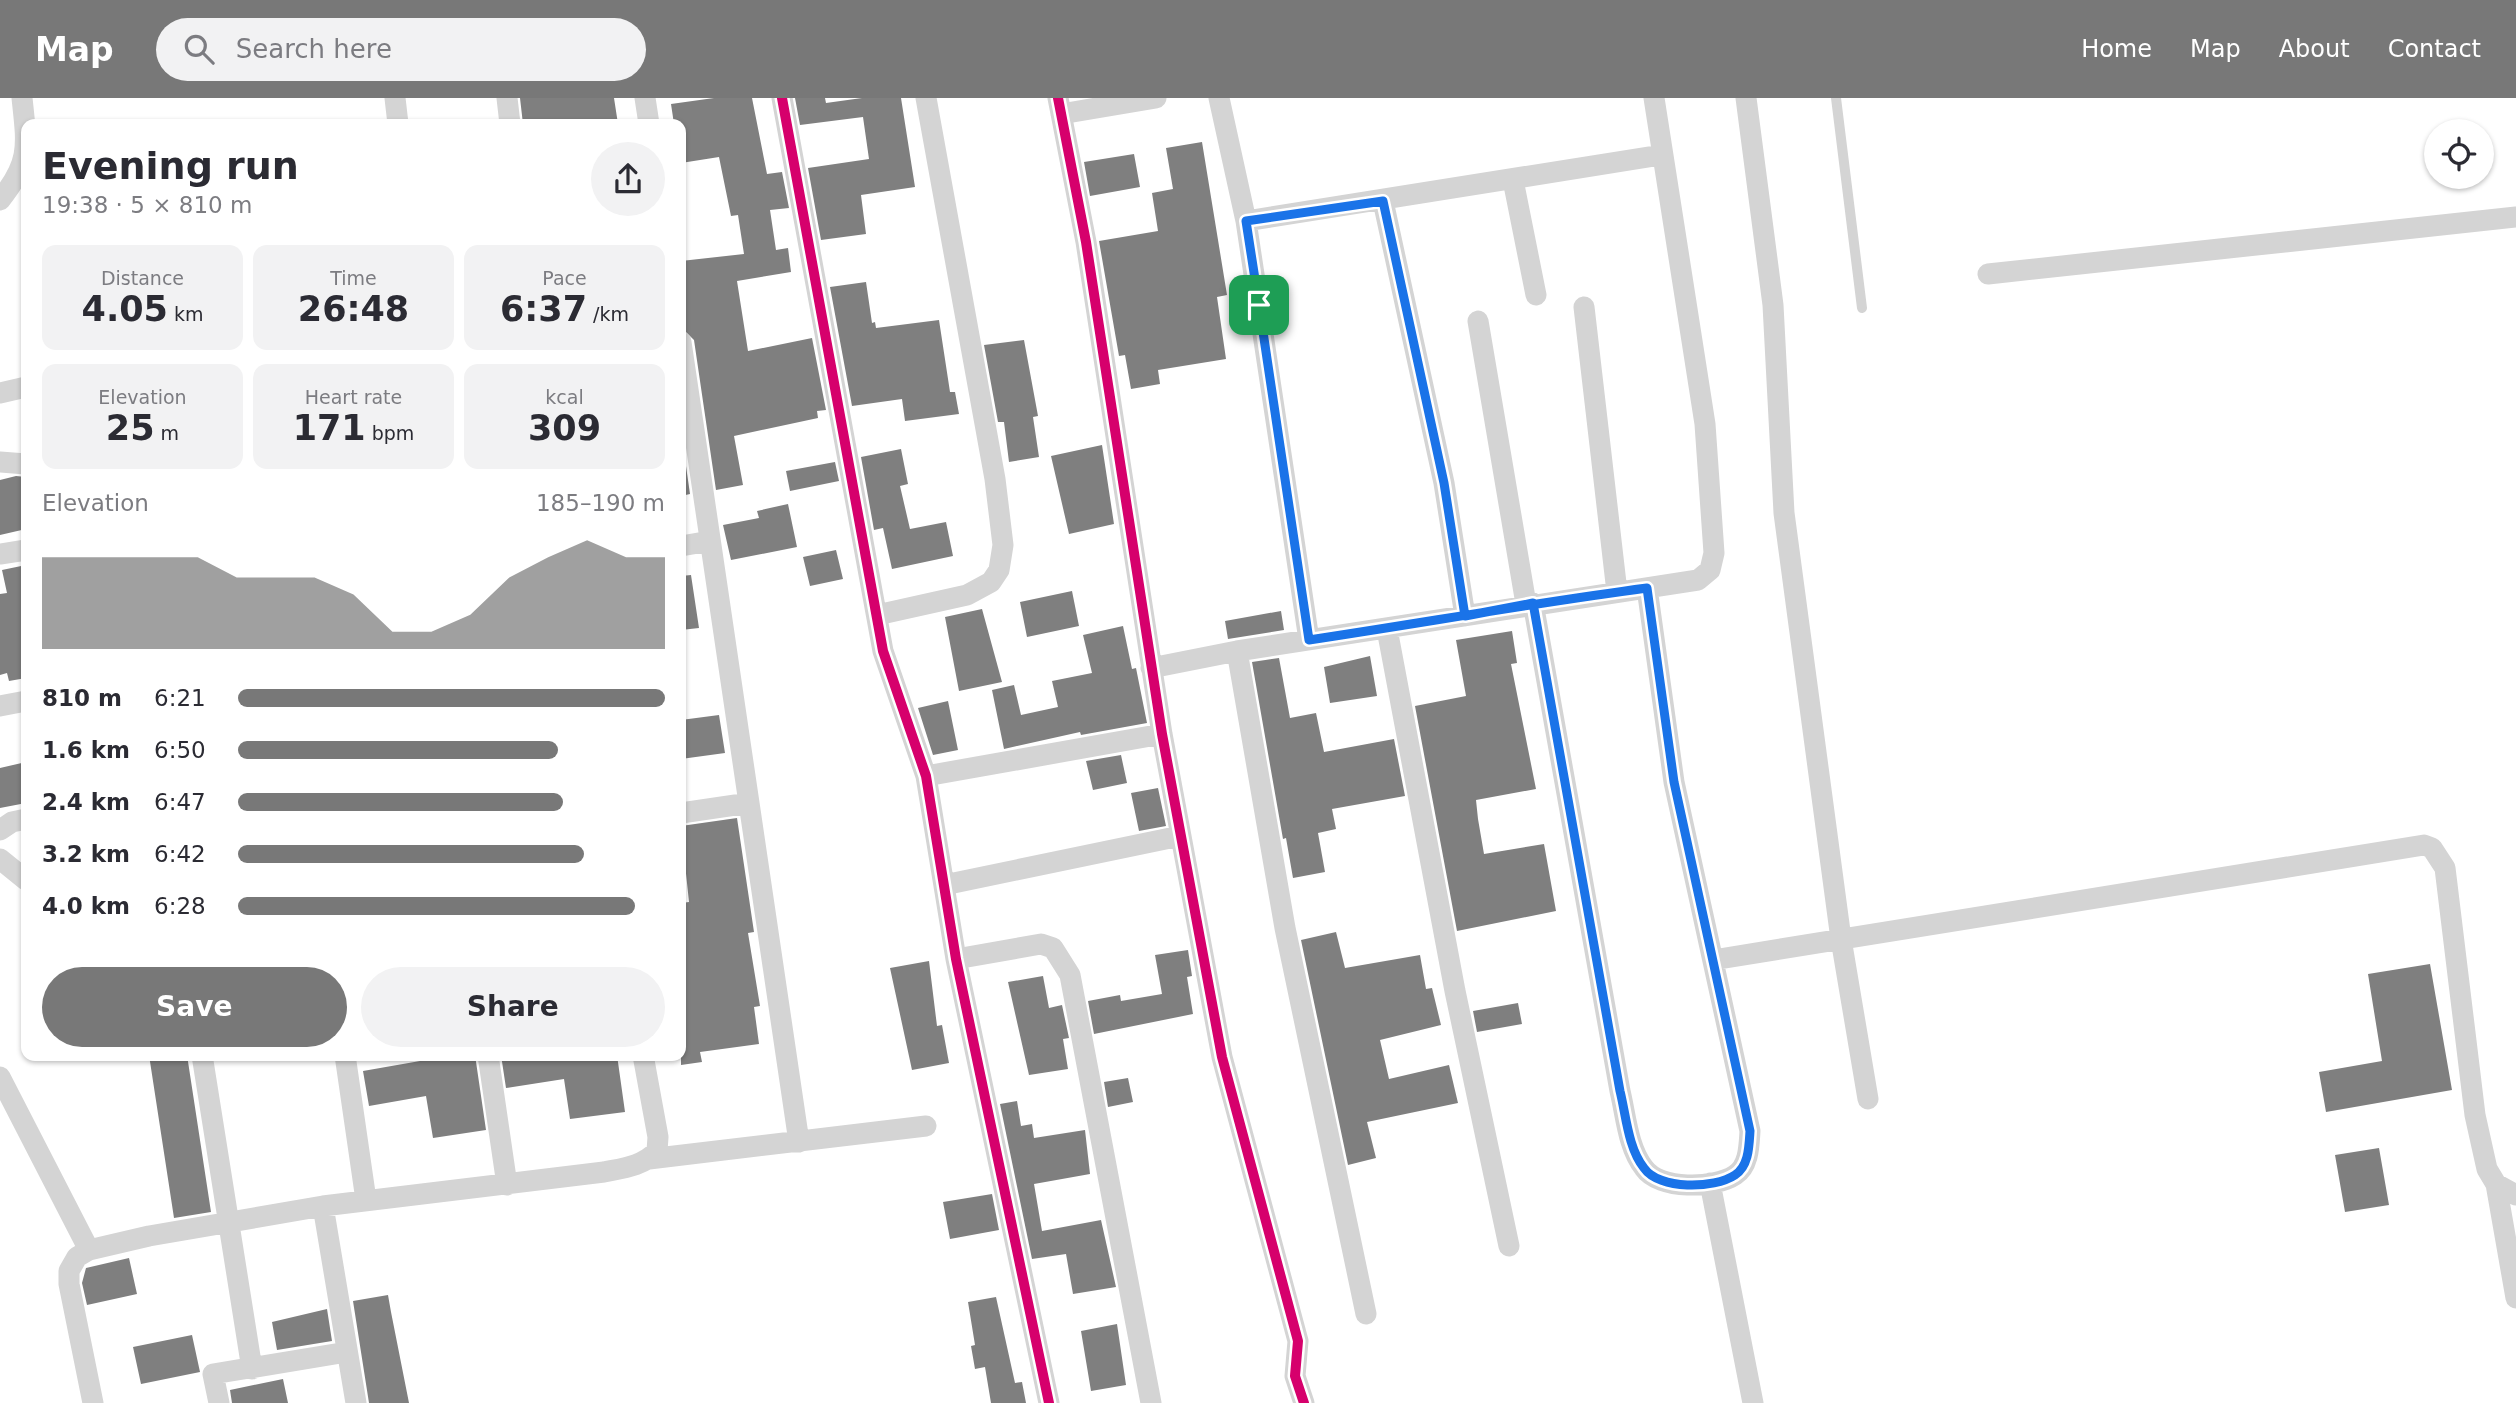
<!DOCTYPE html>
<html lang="en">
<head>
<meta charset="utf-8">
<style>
	:root { --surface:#fff; --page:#f2f2f3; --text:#2b2b33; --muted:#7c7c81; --accent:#787878 }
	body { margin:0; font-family:"DejaVu Sans",sans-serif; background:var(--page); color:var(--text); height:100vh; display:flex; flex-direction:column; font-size:26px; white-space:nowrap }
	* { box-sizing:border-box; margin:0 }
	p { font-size:23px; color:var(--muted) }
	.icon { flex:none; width:38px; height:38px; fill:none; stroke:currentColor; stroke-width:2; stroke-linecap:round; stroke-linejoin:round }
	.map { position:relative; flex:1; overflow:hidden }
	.panel { position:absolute; left:21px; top:21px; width:665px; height:942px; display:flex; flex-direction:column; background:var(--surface); border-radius:14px; box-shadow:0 2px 5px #0004 }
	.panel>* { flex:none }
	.fabs { position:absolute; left:2424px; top:21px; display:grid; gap:14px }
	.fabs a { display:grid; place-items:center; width:70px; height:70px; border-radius:50%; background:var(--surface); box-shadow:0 2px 5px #0004; font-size:35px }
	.pin { position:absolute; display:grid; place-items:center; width:60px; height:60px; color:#fff; margin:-30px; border-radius:14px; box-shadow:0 4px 10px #0006 }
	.round { display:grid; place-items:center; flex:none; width:74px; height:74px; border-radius:37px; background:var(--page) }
	.head { display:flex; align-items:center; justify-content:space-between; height:119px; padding:0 21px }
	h1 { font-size:38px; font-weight:800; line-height:52px }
	.stats { display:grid; grid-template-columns:repeat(3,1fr); gap:10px; height:119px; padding:7px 21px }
	.stats div { display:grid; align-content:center; border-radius:14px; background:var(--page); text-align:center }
	.stats b { font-size:35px; font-weight:800 }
	.stats small { font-size:19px; font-weight:400 }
	.stats p { font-size:19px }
	.chart { height:196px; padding:14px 21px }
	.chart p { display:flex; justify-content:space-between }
	.chart svg { width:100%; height:126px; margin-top:7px; fill:var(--accent); opacity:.7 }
	.button { display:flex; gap:14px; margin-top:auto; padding:14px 21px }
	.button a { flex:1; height:80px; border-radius:42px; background:var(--accent); color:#fff; font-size:28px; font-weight:800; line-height:80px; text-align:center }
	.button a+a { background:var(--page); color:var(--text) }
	ul { padding:0 21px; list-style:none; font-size:23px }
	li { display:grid; grid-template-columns:112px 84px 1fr; align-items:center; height:52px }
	li i { height:18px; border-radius:9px; background:var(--accent) }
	header { display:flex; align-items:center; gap:42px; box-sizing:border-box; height:98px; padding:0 35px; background:var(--accent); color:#fff }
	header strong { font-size:33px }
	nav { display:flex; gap:38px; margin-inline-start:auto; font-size:24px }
	.search { width:490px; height:63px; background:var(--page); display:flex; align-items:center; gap:18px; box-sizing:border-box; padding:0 24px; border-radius:38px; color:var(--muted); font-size:26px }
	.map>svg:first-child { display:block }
	.building { fill:#7f7f7f }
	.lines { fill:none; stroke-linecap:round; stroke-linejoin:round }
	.lane { stroke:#d4d4d4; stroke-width:10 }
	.street { stroke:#d4d4d4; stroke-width:21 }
	.cycleway-casing { stroke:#fff; stroke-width:15 }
	.cycleway { stroke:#d6006c; stroke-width:10 }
	.route-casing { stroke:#fff; stroke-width:14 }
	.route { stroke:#1a73e8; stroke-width:9 }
</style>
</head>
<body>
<header>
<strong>Map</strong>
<div class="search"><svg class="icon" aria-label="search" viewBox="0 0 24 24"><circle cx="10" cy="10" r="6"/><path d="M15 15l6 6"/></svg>Search here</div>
<nav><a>Home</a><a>Map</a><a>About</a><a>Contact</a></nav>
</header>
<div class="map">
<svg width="2516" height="1305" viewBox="0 0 2516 1305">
	<rect width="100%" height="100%" fill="#fff"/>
	<path class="building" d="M 520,0 L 614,0 L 618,26 L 523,26 Z
		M 714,0 L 752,0 L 767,76 L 782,74 L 789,110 L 770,112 L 776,152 L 788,150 L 791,174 L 737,183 L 748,253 L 812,240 L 826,312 L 817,313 L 818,320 L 734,338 L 743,387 L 716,392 L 694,242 L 684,232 L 681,212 L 681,163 L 744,156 L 738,117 L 731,118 L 719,59 L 681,65 L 681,26 L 674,26 L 671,6 Z
		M 795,0 L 825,0 L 826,5 L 862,0 L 901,0 L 915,89 L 861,97 L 866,136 L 821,142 L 808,70 L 869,61 L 863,19 L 800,27 Z
		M 1202,44 L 1227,197 L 1217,199 L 1226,261 L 1158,272 L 1160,286 L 1131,291 L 1125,257 L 1119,258 L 1099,143 L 1158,133 L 1152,95 L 1173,91 L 1166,50 Z
		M 1134,56 L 1140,89 L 1090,98 L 1084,64 Z
		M 866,184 L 872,225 L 875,224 L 876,230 L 939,222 L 950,294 L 955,294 L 959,316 L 905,323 L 902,301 L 852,308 L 830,189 Z
		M 1024,242 L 1038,318 L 1033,319 L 1039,359 L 1009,364 L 1004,324 L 998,324 L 984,247 Z
		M 681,333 L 690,396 L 681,398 Z
		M 1102,347 L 1114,426 L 1069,436 L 1051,358 Z
		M 901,351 L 908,386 L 900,388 L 910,431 L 946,424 L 953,458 L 892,471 L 883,430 L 874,432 L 861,359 Z
		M 835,364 L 839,383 L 790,393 L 786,373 Z
		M 16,378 L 26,379 L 26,431 L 0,437 L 0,382 Z
		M 788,406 L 797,449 L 731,462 L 723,427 L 759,420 L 757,413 Z
		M 836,452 L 843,481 L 810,488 L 803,459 Z
		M 26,467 L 26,580 L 9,583 L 7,575 L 0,577 L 0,496 L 7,495 L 2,472 Z
		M 691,477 L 699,530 L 681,532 L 681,478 Z
		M 1072,493 L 1079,528 L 1027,539 L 1020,504 Z
		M 982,511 L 1002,584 L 959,593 L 945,519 Z
		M 1281,513 L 1284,532 L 1228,541 L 1225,523 Z
		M 1123,528 L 1132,571 L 1136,570 L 1147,625 L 1081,637 L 1080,634 L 1004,651 L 992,592 L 1014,587 L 1021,617 L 1058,609 L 1052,583 L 1092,575 L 1083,537 Z
		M 1512,533 L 1517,565 L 1511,566 L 1536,691 L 1476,702 L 1478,721 L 1484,756 L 1544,746 L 1556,813 L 1457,833 L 1415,608 L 1466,598 L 1456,542 Z
		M 1370,558 L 1377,598 L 1330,605 L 1324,569 Z
		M 1279,560 L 1290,620 L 1316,615 L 1324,654 L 1394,641 L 1405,698 L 1332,711 L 1336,731 L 1318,735 L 1325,774 L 1293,780 L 1286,740 L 1283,741 L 1252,564 Z
		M 948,603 L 958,652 L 933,657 L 918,610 Z
		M 719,617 L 725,655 L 681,661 L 681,622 Z
		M 1121,657 L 1127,685 L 1093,692 L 1086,663 Z
		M 26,664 L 26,705 L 0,710 L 0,670 Z
		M 1158,690 L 1166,728 L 1139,733 L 1131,695 Z
		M 737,720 L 754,834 L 748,835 L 760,908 L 754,909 L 759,946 L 700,954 L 702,964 L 681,967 L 681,805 L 689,804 L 681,728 Z
		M 1336,834 L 1345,870 L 1420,857 L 1426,891 L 1432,890 L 1441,927 L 1380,942 L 1389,981 L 1449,967 L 1458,1005 L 1367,1024 L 1376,1060 L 1348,1067 L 1301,842 Z
		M 1188,852 L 1192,878 L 1187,879 L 1193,916 L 1094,936 L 1088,903 L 1120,897 L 1121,903 L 1162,896 L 1155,857 Z
		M 929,863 L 937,928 L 942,927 L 949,965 L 912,972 L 890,870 Z
		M 2430,866 L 2452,992 L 2326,1014 L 2319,974 L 2382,963 L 2368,876 Z
		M 1043,878 L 1049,910 L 1062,907 L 1069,940 L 1063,941 L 1068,971 L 1029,977 L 1008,884 Z
		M 1518,905 L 1522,926 L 1477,934 L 1473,913 Z
		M 149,957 L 187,957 L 211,1114 L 174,1120 Z
		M 429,957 L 475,957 L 486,1032 L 433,1040 L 426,998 L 369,1008 L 363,973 L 420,963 L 419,959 Z
		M 501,957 L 617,957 L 625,1014 L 570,1021 L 564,981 L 506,990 Z
		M 1128,980 L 1133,1004 L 1108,1009 L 1104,984 Z
		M 1017,1003 L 1021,1028 L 1032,1026 L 1034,1040 L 1085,1032 L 1090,1076 L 1034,1086 L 1042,1133 L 1101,1122 L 1116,1189 L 1073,1196 L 1066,1156 L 1032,1161 L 1000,1006 Z
		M 2379,1050 L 2389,1107 L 2345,1114 L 2335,1057 Z
		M 992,1096 L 999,1132 L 950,1141 L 943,1104 Z
		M 129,1160 L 137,1196 L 87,1207 L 82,1185 L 86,1170 Z
		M 388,1197 L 391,1214 L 409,1305 L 369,1305 L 353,1203 Z
		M 996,1199 L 1015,1285 L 1022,1284 L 1026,1305 L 991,1305 L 985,1269 L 975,1271 L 971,1248 L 975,1247 L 968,1204 Z
		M 327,1211 L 332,1243 L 277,1252 L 272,1224 Z
		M 1117,1226 L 1126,1287 L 1091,1293 L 1081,1233 Z
		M 192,1237 L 200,1274 L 141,1286 L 133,1249 Z
		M 283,1281 L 288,1305 L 232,1305 L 230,1292 Z"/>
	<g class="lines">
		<path class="lane" d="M 1836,0 L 1862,210"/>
		<path class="street" d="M 395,0 L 398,26
			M 507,0 L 510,26
			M 645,0 L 649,26
			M 782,0 L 883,553 L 926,678 L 956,861 L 1049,1305
			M 1058,0 L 1086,144 L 1162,636 L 1222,959 L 1298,1243 L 1295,1278 L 1304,1305
			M 1219,0 L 1246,123 L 1309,542
			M 1746,0 L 1773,207 L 1784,415 L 1841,841 L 1868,1001
			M 1061,16 L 1156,0
			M 1513,82 L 1536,197
			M 0,102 C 31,64 27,47 22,0
			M 1383,103 L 1444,385 L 1465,518
			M 1246,123 L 1661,57
			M 1988,176 L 2516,119
			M 1584,209 L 1617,494
			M 1478,223 L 1526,506
			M 681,244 L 799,1044
			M 0,295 L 26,289
			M 0,364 L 26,366
			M 681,448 L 710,443
			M 0,456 L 26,452
			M 1533,505 L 1620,993 C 1626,1018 1628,1050 1644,1070 C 1659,1092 1714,1091 1735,1077 C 1749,1068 1749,1048 1750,1033 L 1674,684 L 1647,490
			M 877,517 L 967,497 L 991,484 L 999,472 L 1003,447 L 995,381 L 926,0
			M 1387,531 L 1455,893 L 1509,1148
			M 1237,553 L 1285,830 L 1366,1216
			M 1151,570 L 1237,553 L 1698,482 L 1710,472 L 1714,455 L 1705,326 L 1654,0
			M 0,608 L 26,603
			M 926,678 L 1162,636
			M 681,715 L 749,705
			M 0,732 L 12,724 L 26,721
			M 0,761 L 26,782
			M 944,787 L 1180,738
			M 956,861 L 1041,846 L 1053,850 L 1070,877 L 1151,1305
			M 1713,862 L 2424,747 L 2432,750 L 2445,770 L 2475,1017 L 2487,1071 L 2496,1086 L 2516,1097
			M 202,957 L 252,1271
			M 345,957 L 366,1102
			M 488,957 L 507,1087
			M 0,979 L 89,1152
			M 649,1061 L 926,1028
			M 1710,1085 L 1753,1305
			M 2496,1086 L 2516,1200
			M 323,1108 L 356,1305
			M 93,1305 L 69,1186 L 69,1173 L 77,1159 L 89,1152 L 149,1138 L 323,1108 L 604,1074 C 624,1070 643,1068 657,1053 L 658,1039 L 643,957
			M 219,1305 L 213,1276 L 347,1254"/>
		<g class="cycleway-casing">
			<path id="cycleway" d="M 782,0 L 883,553 L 926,678 L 956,861 L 1049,1305
				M 1058,0 L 1086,144 L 1162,636 L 1222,959 L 1298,1243 L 1295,1278 L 1304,1305"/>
		</g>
		<use href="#cycleway" class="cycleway"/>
	</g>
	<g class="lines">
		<g class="route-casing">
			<path id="route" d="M 1259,207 L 1309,542 C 1422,525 1534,505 1647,490 L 1674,684 L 1750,1033 C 1749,1048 1749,1068 1735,1077 C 1714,1091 1659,1092 1644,1070 C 1628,1050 1626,1017 1620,993 L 1533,505 L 1465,518 L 1444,385 L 1383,103 L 1246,123 L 1259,207"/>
		</g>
		<use href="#route" class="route"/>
	</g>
</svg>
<div class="fabs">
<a><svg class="icon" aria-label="locate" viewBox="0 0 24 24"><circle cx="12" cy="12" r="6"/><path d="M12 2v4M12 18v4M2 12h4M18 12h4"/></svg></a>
</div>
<div class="pin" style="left:1259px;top:207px;background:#1e9e55"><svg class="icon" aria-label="arrive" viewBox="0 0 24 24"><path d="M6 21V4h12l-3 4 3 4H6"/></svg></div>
<section class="panel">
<div class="head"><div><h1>Evening run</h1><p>19:38 · 5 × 810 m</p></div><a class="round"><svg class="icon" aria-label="share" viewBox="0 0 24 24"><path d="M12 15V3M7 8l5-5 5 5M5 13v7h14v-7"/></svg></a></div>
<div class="stats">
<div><p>Distance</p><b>4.05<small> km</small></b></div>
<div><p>Time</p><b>26:48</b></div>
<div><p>Pace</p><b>6:37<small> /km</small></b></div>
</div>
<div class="stats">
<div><p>Elevation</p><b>25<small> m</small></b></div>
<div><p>Heart rate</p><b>171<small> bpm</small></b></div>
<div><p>kcal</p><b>309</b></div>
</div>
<div class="chart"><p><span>Elevation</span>185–190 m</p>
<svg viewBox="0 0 160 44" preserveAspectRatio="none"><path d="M0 44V12L10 12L20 12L30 12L40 12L50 19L60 19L70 19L80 25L90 38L100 38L110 32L120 19L130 12L140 6L150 12L160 12V44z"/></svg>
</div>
<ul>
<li><b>810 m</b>6:21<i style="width:100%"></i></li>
<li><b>1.6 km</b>6:50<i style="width:75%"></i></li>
<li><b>2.4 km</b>6:47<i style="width:76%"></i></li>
<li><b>3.2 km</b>6:42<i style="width:81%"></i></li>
<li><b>4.0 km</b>6:28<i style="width:93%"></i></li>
</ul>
<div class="button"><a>Save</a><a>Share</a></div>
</section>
</div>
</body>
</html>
